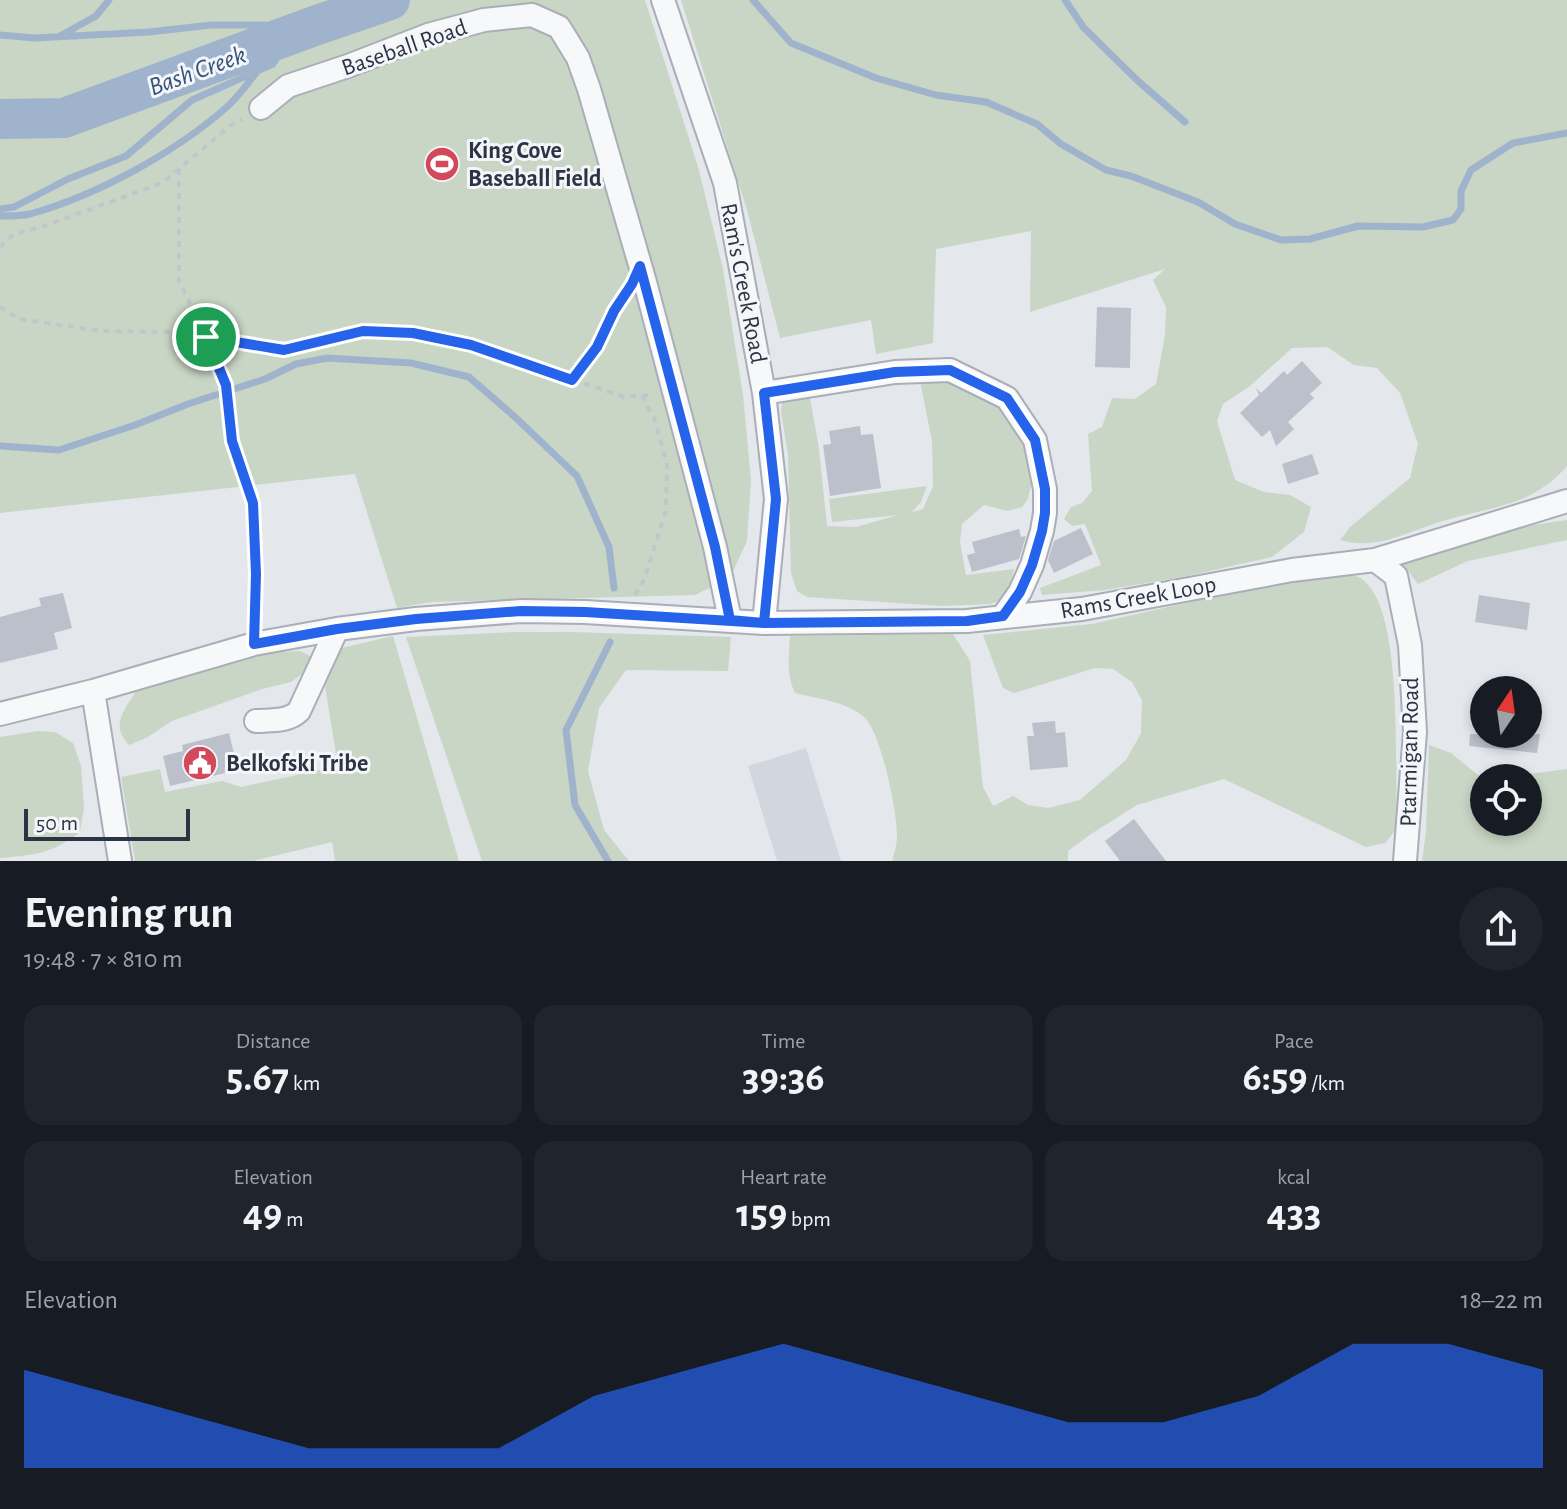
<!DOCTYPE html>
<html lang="en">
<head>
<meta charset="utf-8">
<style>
	:root { --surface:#171b24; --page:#20242c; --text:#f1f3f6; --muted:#9ea1a6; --accent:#2563eb }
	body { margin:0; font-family:"Alegreya Sans",sans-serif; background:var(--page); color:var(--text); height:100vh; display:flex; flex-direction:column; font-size:30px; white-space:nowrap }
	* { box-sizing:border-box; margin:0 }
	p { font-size:26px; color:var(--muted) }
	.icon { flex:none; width:44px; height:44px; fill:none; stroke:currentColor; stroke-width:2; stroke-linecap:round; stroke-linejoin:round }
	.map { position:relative; height:861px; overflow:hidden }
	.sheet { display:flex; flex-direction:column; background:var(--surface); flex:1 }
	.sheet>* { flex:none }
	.needle { width:52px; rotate:13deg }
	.fabs { position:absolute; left:1470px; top:676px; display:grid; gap:16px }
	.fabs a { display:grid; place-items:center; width:72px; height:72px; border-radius:50%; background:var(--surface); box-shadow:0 4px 12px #0003; font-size:40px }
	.scale { position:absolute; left:24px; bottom:20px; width:166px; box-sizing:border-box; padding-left:8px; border:4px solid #2b3445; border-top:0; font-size:22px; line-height:28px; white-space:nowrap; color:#2b3445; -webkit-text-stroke:6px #f4f6f9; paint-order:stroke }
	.pin { position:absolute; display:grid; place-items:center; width:68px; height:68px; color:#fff; margin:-34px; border:4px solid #fff; border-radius:50%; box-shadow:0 2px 8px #0007 }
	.round { display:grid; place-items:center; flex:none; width:84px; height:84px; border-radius:42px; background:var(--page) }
	.summary { display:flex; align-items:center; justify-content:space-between; height:136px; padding:0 24px }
	h1 { font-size:44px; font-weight:700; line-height:60px }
	.stats { display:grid; grid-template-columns:repeat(3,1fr); gap:12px; height:136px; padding:8px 24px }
	.stats div { display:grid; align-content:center; border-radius:20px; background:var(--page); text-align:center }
	.stats b { font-size:40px; font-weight:700 }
	.stats small { font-size:22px; font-weight:400 }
	.stats p { font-size:22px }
	.chart { height:224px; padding:16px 24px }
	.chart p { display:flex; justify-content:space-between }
	.chart svg { width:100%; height:144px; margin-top:8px; fill:var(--accent); opacity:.7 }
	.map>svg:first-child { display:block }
	.built { fill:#d2d6de }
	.green { fill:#c9d6c5 }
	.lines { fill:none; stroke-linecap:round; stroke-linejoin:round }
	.stream { stroke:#9fb4cc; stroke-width:7 }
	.river { stroke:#9fb4cc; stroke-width:40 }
	.building { fill:#bbc0ca }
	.minor-casing { stroke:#a9aeb7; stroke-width:26 }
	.path { stroke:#c2c5cb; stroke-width:4; stroke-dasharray:6 6; stroke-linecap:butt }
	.minor { stroke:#f7f8fa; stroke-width:22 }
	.route-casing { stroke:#fff; stroke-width:16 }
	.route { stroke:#2563eb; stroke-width:10 }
	.labels { text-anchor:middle; stroke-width:6; stroke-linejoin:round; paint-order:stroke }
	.street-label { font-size:24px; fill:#2b3445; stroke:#f4f6f9 }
	.poi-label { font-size:24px; font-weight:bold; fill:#2b3445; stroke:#f4f6f9; text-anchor:start }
	.water-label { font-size:26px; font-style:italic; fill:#34527a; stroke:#f4f6f9 }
</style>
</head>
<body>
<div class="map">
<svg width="1567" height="861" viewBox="0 0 1567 861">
	<rect width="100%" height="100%" fill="#e4e7ec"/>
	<path class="built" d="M 806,748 L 841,861 L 777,861 L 748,766 Z"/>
	<path class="green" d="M 0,0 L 354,0 L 341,5 L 360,0 L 645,0 L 699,170 L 723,269 L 743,395 L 751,480 L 747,541 L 730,578 L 695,595 L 431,602 L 397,608 L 355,474 L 0,513 Z
		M 681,0 L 1567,0 L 1567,466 C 1554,481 1540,491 1522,499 C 1497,509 1468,513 1443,521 C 1408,531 1378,551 1340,540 L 1350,527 L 1410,478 L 1418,444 L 1400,393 L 1377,368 L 1354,365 L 1327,347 L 1292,348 L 1250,386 L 1223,404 L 1217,421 L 1235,480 L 1264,492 L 1290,495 L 1311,507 L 1304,532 L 1272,557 L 1183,577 L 1105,590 L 1042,595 L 1040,588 L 1101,565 L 1085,524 L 1072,526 L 1064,519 L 1071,507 L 1082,503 L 1092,491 L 1088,434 L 1102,427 L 1112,398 L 1135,399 L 1156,384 L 1165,335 L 1166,307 L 1153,280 L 1165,269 L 1030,312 L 1031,231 L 936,249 L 933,343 L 876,354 L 871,320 L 780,338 L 747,210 Z
		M 918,371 L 990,395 L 1030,444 L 1031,485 L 1028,499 L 1022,507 L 1007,511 L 984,505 L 962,524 L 960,542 L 966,575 L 1014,569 L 1010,585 L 1001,600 L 991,604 L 942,606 L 807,597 L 797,591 L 791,573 L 788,454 L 781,412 L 783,394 L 809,392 L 819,449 L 827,526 L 856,527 L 898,515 L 832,522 L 829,499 L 927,486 L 921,502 L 912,512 L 923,509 L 933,486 L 932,441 Z
		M 1567,520 L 1567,540 L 1468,561 L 1418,584 L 1401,562 L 1505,529 Z
		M 1340,573 C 1347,575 1358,575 1363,580 C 1405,611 1394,777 1397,828 L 1385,843 L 1366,847 L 1224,779 L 1137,805 L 1091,834 L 1068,851 L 1068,861 L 892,861 C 894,853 897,845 897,837 C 898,814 881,733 865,718 C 847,701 818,699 795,693 C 786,674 789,657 790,636 L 953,634 L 970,661 L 983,787 L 993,806 L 1013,796 L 1028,805 L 1048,808 L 1080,800 L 1126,760 L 1141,733 L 1142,700 L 1132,682 L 1113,669 L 1095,668 L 1014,693 L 1003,688 L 983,635 L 1092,624 L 1289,580 Z
		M 513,632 L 571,632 L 731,637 L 728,671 L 626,670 L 599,708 L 588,771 L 604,830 L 629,861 L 482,861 L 406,637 Z
		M 393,636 L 459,861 L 335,861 L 332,842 L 253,861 L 135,861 L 121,777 L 160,769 L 165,792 L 222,781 L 241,787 L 338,766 L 325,686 L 337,649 Z
		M 300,651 L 310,656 L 309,666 L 305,672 L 291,682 L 262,689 L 172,721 L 148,737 L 129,745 C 110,725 124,711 136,691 L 265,653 Z
		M 38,731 L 55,732 L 73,743 L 81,766 L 84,808 L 80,832 C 52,854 34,855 0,858 L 0,737 Z
		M 1429,745 L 1451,753 L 1484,780 L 1484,822 L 1528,822 L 1528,778 L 1500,778 L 1567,769 L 1567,861 L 1422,861 L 1426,832 Z"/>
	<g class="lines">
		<path class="stream" d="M 753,0 L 791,43 L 876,78 L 936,95 L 986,102 L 1037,124 L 1061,144 L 1106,170 L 1131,176 L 1198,202 L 1235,224 L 1281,240 L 1310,239 L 1358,226 L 1423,227 L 1453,220 L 1461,209 L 1461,191 L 1471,170 L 1513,143 L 1567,133
			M 1065,0 L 1084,28 L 1138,81 L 1185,122
			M 0,35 L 35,38 L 149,32 L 211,25 L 264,25 L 291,34 L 273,64 L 192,100 L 126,156 L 68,179 L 14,207 L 0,209
			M 60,36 L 96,16 L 109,0
			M 0,216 C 10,216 21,216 30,214 C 98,195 176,152 228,106 C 239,96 247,84 256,73
			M 0,446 L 59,450 L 135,425 L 188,404 L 265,379 L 296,364 L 327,358 L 411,363 L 469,377 L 515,417 L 577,476 L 609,547 L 614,588
			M 608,861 L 575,805 L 566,730 L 610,642"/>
		<path class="river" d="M 0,119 L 64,118 L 317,25 L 390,0"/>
	</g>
	<path class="building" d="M 1097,307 L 1131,308 L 1130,368 L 1095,367 Z
		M 1302,361 L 1322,383 L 1310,394 L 1314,398 L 1288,422 L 1294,429 L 1276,446 L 1270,430 L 1262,437 L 1240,413 L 1259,395 L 1256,388 L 1261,393 L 1284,371 L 1287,375 Z
		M 860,426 L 861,435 L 873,434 L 881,488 L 830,496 L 823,445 L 831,444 L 829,431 Z
		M 1312,454 L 1319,474 L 1288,484 L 1282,464 Z
		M 1081,528 L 1093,554 L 1054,573 L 1048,560 L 1054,541 Z
		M 1019,529 L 1021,537 L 1026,536 L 1019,559 L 972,572 L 967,555 L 975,553 L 972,542 Z
		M 63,593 L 72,628 L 54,633 L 58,649 L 0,663 L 0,617 L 41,606 L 39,598 Z
		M 1479,595 L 1530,603 L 1527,630 L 1475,622 Z
		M 1055,721 L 1056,733 L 1065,732 L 1068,767 L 1030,770 L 1027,736 L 1034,736 L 1032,723 Z
		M 229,733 L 238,770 L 170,786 L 163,756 L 183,751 L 182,745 Z
		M 1470,734 L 1540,734 L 1537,753 L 1469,746 Z
		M 1134,819 L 1166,861 L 1120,861 L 1105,841 Z"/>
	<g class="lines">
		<g class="minor-casing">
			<path id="minor" d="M 663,0 L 725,183 L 764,393 L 776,499 L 764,623
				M 261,108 L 288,86 L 348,66 L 428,35 L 484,20 L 532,15 L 559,27 L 578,58 L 589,89 L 645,282 L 715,547 L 730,620
				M 764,393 L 895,372 L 950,370 L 1007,398 L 1035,440 L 1045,489 L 1045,513 L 1042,531 L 1032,565 L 1020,592 L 1003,616
				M 1375,560 L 1396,576 L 1410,645 L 1415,732 L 1405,861
				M 93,691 L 120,861
				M 0,714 L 93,691 L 254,644 L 337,629 L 416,619 L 521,611 L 585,612 L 764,623 L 967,621 L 1082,609 L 1292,570 L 1375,560 L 1567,501
				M 256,721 C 271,720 288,722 299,711 L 337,629"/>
		</g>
		<path class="path" d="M 179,169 L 179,281 L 206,337 L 226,385 L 232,441 L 253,503 L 256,574 L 255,622
			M 0,247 L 14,234 L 47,225 L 162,183 L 230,126 L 242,119
			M 0,307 L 19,319 L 101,331 L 177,332 L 284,350 L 363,331 L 413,333 L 471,345 L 624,397 L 652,395
			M 572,380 L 597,347 L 614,311 L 625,294
			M 635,595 L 644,580 L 666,510 L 667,464 L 654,418 L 642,396"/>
		<use href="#minor" class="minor"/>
	</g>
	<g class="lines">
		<g class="route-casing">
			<path id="route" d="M 206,337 L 226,385 L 232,441 L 253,503 L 256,574 L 254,644 L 337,629 L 416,619 L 521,611 L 585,612 L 764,623 L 967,621 L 1003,616 L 1020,592 L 1032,565 L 1042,531 L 1045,513 L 1045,489 L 1035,440 L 1007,398 L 950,370 L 895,372 L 764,393 L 776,499 L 764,623 L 730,620 L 715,547 L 640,266 L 632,284 L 614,311 L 597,347 L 572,380 L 471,345 L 413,333 L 363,331 L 284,350 L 206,337"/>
		</g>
		<use href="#route" class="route"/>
	</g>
	<defs>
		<g id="stadium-disc" transform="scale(1.8)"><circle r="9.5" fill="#d1495b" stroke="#f4f6f9"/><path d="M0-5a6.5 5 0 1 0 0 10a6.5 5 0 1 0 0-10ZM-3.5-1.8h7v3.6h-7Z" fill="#fff"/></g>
		<g id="civic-disc" transform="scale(1.8)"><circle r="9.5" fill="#d1495b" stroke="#f4f6f9"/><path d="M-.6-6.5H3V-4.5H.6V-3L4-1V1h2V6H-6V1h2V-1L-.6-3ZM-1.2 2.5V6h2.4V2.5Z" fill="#fff"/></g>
	</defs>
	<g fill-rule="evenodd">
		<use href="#stadium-disc" x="442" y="164"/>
		<use href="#civic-disc" x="200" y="763"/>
	</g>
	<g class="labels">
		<g class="street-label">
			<text transform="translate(404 47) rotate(-19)" y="8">Baseball Road</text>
			<text transform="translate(744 283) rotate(79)" y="8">Ram's Creek Road</text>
			<text transform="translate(1138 597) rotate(-10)" y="8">Rams Creek Loop</text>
			<text transform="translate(1409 752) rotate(-89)" y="8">Ptarmigan Road</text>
		</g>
		<g class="poi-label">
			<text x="468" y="158">King Cove<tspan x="468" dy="28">Baseball Field</tspan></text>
			<text x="226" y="771">Belkofski Tribe</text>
		</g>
		<g class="water-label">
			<text transform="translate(197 70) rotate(-20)" y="9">Bash Creek</text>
		</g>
	</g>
</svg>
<div class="fabs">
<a><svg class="needle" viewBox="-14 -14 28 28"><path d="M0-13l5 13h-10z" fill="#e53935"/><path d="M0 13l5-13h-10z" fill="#9ea1a6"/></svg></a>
<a><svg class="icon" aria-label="locate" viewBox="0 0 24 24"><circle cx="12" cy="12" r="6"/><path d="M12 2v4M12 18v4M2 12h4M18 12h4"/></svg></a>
</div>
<div class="scale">50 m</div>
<div class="pin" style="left:206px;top:337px;background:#1e9e55"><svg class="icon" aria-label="arrive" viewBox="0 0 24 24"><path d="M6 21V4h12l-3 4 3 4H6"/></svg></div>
</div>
<section class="sheet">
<div class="summary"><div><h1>Evening run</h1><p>19:48 · 7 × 810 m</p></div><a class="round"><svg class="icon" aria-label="share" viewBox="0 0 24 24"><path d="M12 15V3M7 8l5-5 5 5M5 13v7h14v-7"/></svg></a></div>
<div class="stats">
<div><p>Distance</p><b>5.67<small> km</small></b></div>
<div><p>Time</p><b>39:36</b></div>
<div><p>Pace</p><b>6:59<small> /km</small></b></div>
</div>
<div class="stats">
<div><p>Elevation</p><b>49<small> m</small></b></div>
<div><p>Heart rate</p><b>159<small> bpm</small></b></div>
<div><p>kcal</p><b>433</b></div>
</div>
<div class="chart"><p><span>Elevation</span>18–22 m</p>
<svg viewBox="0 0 160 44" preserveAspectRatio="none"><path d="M0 44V14L10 22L20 30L30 38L40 38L50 38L60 22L70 14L80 6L90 14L100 22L110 30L120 30L130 22L140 6L150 6L160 14V44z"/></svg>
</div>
</section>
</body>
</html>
